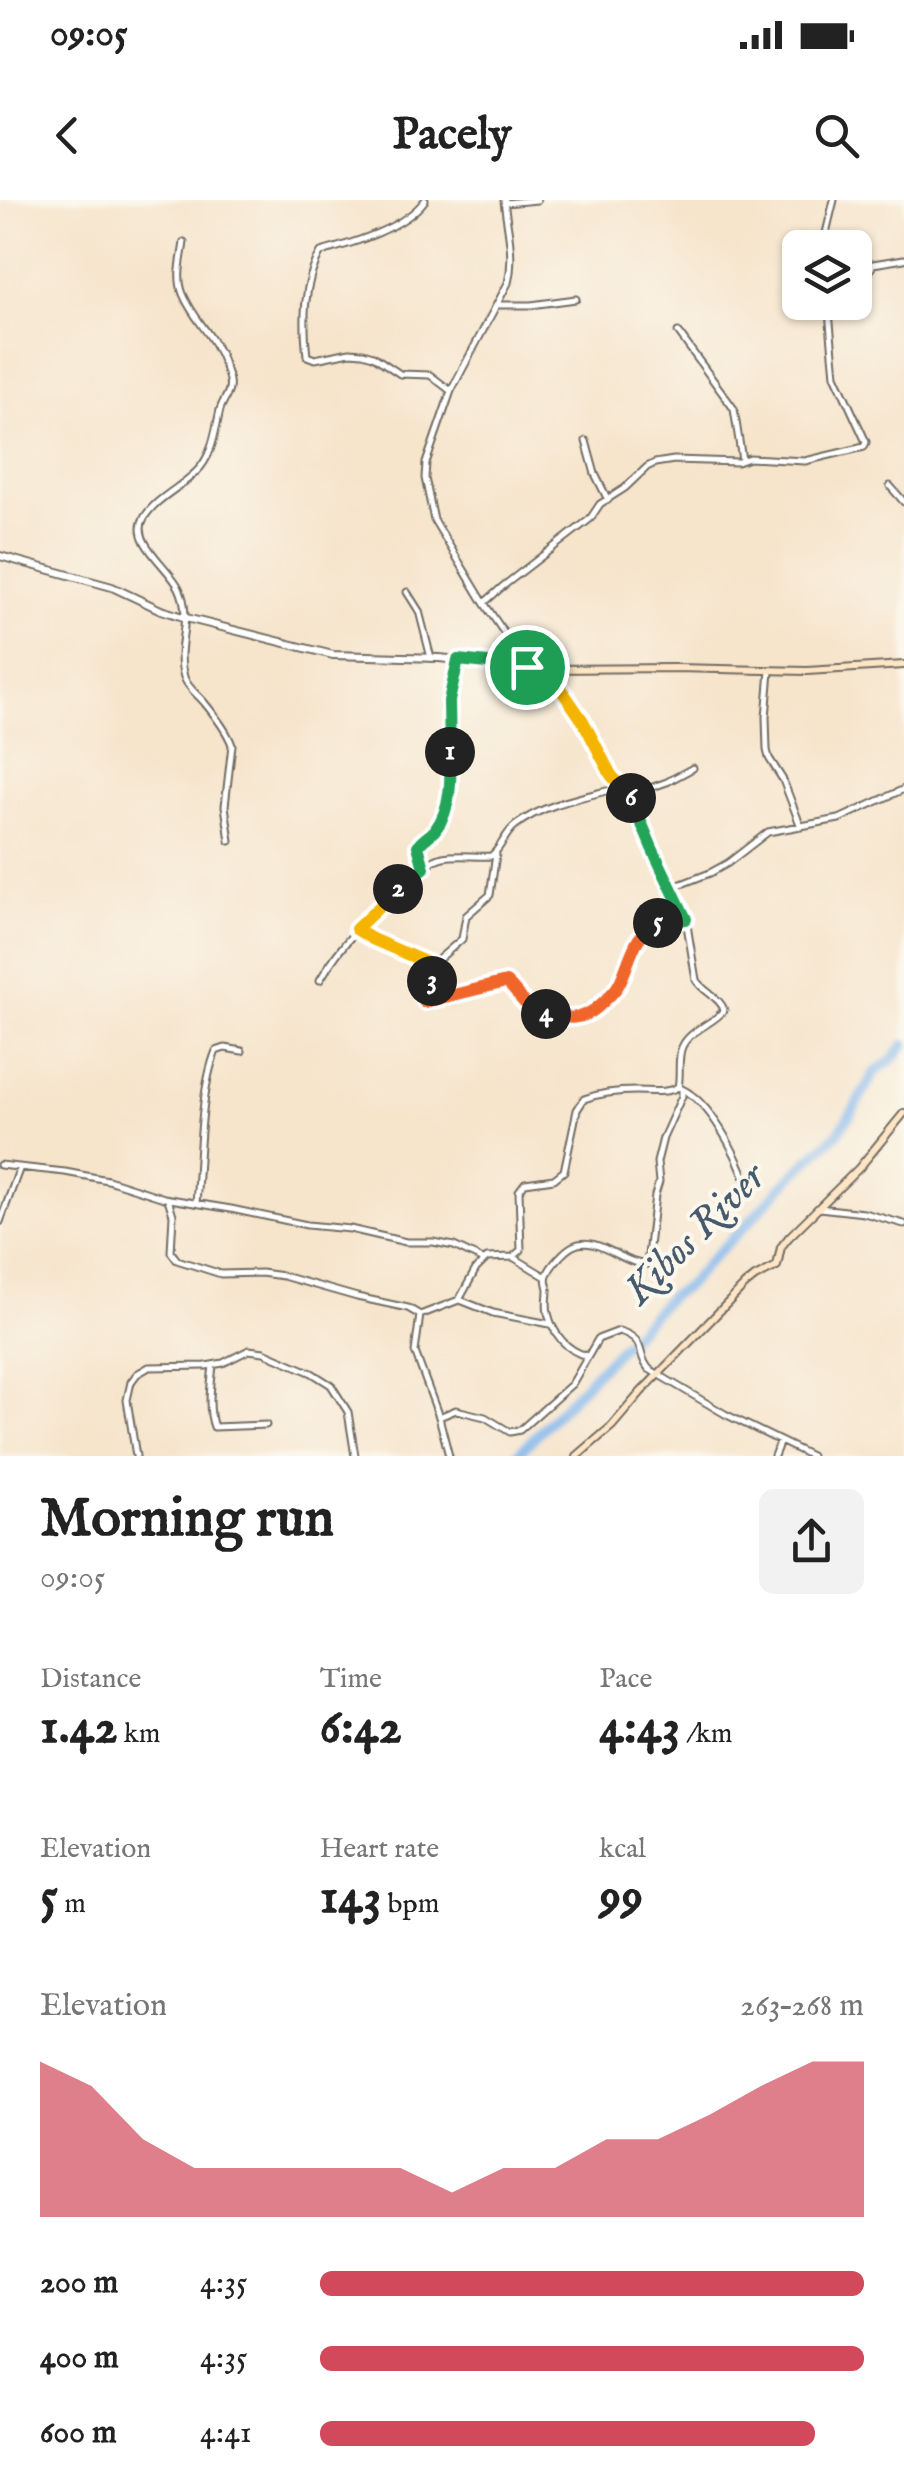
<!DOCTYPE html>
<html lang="en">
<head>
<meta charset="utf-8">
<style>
	:root { --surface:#fff; --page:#f2f2f2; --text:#222; --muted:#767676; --accent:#d1495b }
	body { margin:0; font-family:"IM FELL English",serif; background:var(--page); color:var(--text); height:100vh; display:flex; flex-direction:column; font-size:38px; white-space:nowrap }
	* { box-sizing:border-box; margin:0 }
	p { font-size:32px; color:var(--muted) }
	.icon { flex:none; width:55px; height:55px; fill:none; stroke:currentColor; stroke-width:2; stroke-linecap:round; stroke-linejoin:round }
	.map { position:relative; height:1256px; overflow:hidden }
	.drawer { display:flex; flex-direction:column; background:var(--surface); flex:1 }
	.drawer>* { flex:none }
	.buttons { position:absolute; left:782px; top:30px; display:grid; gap:20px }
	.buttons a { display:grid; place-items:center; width:90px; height:90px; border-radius:15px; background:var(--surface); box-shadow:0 2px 8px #0004; font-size:50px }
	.pin { position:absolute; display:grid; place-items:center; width:85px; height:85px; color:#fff; margin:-42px; border:5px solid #fff; border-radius:50%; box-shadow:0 2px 10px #0007 }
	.km { position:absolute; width:50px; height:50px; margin:-25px; border-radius:50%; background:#222; color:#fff; font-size:28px; line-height:50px; text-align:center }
	.round { display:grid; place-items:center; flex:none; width:105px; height:105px; border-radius:15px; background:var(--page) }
	.summary { display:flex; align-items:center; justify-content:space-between; height:170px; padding:0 40px }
	h1 { font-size:55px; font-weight:700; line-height:75px }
	.figures { display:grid; grid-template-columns:repeat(3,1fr); gap:15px; height:170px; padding:10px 40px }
	.figures div { display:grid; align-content:center }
	.figures b { font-size:50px; font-weight:700 }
	.figures small { font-size:28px; font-weight:400 }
	.figures p { font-size:28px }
	.chart { height:280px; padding:20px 40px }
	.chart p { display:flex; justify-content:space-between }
	.chart svg { width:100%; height:180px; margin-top:10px; fill:var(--accent); opacity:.7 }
	ul { padding:0 40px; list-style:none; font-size:32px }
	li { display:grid; grid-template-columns:160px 120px 1fr; align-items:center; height:75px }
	li i { height:25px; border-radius:12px; background:var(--accent) }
	.status { display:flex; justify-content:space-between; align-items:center; height:70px; padding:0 50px; background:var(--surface); direction:ltr }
	.status svg { height:28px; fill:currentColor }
	header { display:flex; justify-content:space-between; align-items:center; height:130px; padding:0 40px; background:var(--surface); font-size:45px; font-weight:700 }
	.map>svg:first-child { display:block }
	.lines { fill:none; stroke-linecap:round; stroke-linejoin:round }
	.river { stroke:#7bb3eb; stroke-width:10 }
	.minor-casing { stroke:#726c63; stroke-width:9 }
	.tertiary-casing { stroke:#726c63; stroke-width:10 }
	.secondary-casing { stroke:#726c63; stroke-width:10 }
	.minor { stroke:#fff; stroke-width:5 }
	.tertiary { stroke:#fff; stroke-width:6 }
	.secondary { stroke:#fee5c5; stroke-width:6 }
	.split-1-casing { stroke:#fff; stroke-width:20 }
	.split-2-casing { stroke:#fff; stroke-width:20 }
	.split-3-casing { stroke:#fff; stroke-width:20 }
	.split-4-casing { stroke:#fff; stroke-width:20 }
	.split-5-casing { stroke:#fff; stroke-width:20 }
	.split-6-casing { stroke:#fff; stroke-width:20 }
	.split-7-casing { stroke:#fff; stroke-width:20 }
	.split-1 { stroke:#22a559; stroke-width:12 }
	.split-2 { stroke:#22a559; stroke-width:12 }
	.split-3 { stroke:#f5b400; stroke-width:12 }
	.split-4 { stroke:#f0652b; stroke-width:12 }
	.split-5 { stroke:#f0652b; stroke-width:12 }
	.split-6 { stroke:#22a559; stroke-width:12 }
	.split-7 { stroke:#f5b400; stroke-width:12 }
	.labels { text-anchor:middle; stroke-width:8; stroke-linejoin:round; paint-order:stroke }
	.water-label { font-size:42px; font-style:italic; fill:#475b6e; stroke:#fbf7ec }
</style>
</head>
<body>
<div class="status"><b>09:05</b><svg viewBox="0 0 49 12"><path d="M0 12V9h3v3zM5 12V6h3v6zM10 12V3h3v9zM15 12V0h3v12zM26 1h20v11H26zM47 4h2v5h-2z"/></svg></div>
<header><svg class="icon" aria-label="back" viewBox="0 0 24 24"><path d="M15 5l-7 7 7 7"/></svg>Pacely<svg class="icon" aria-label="search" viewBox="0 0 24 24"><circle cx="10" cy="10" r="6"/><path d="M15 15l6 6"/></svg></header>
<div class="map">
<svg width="904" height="1256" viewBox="0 0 904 1256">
	<rect width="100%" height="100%" fill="#fbf7ec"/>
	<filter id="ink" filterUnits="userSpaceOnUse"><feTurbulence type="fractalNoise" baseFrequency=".01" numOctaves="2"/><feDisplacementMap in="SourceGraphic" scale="20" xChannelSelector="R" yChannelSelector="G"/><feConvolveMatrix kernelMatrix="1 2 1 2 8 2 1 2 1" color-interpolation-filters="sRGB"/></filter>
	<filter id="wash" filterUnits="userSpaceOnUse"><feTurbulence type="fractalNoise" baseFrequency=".0048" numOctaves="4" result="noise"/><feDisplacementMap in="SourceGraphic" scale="40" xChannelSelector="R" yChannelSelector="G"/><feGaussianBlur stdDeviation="2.25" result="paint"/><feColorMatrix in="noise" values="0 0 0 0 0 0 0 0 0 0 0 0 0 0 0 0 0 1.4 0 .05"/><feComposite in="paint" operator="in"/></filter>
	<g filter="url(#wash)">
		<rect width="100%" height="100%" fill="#f6e4cb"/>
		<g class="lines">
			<path class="river" d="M 516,1256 L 670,1096 L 687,1086 L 712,1058 L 749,1022 L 793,975 L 838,933 L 854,909 L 874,873 L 893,859 L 904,845"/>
		</g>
	</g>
	<g filter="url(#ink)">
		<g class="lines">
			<g class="minor-casing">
				<path id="minor" d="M 425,0 C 405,28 353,43 321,52 C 303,83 303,121 307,156 L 315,159 L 350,152 L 363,153 L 373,156 L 400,174 L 430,175 L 451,191
					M 504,0 C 507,28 515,55 508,83 L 451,191 L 426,263 L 425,278 L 434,320 L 484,403 L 527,467
					M 505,3 L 537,0
					M 184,42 C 182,59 176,77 183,94 C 194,121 215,135 225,167 C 227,174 231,181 229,189 C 228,196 222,202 220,210 C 215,231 213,256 196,272 C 180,288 156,298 144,318 C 130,341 169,367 179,388 C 194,419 174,445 184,477 C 187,487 196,493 203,501 C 213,513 227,530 232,545 L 225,606 L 230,641
					M 826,48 L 826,33 L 834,0
					M 855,87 L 866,80 L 873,64 L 904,59
					M 497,105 L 531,105 L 576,99
					M 678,132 L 734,209 L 742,260
					M 586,241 L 595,274 L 608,300
					M 890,286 L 904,302
					M 407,392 L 419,411 L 431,458
					M 484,403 L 502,387 L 590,319 L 600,304 L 625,288 L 647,267 L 655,263 L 674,260 L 738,262 L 749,258 L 805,261 L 864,247 L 866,242 L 835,175 L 828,102
					M 547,469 L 583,521 L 604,564 L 634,603 L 652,648 L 686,719 L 696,780 C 703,792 720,797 724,810 C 714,824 690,829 682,847 C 677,858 681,874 678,887 L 682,889 L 682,896 L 663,938 L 657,962 L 659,982 L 655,995 L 647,1064 C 625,1066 597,1034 573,1046 C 565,1050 551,1065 547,1075 C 545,1080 547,1083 548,1089 C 548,1097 546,1105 548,1113 C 553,1134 567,1151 587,1156
					M 770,471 L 766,517 L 767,550 L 769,558 L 783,580 L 801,627
					M 630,595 L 667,582 L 693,568
					M 424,668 L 418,646 L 421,640 L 437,628 L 450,593 L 449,501 L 458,460
					M 671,688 L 710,673 L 728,663 L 768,632 L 839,619 L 904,589
					M 357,729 L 372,739 L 436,768 L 437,774 L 423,798 L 425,802 L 507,782 C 515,790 520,804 532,810 C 565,827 603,815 620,783 C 631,764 633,744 648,727 L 686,719
					M 432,765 L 462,739 L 466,716 L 490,695 L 496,654
					M 320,780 C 347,734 372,715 410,680 C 420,671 430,660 443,657 C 458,654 475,657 491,656 C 502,648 504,634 516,625 C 547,602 586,597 622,587
					M 682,889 C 710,902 736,953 746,981
					M 0,965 L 65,972 L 108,980 L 164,998 L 231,1009 L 307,1025 L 350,1029 L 406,1042 L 433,1042 L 454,1046 L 483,1060
					M 168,999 L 173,1015 L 171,1052 L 177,1060 L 221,1074 L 261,1073 L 283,1076 L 357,1097 L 408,1108 L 420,1115
					M 196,1003 C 200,959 200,890 216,851 L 225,848 L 242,851
					M 819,1008 L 864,1013 L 904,1024
					M 0,1022 L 20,967
					M 513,1057 L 521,1050 L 519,991 L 525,983 L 554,979 L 564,971 L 577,910 L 584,899 C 600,893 619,891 636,891 C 650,891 666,894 678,887
					M 460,1100 L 493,1113 L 550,1124
					M 420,1115 L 459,1100 L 476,1069 L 487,1058 L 513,1057 L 546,1077
					M 420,1115 L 415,1152 L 439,1217 L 449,1256
					M 213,1165 C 211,1186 207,1208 214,1227 L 266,1225
					M 439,1217 L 456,1210 L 485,1217 L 510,1232 L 520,1230 L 572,1184 L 598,1139 L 619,1131 C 647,1139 636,1154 649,1169 L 725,1214 L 811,1256
					M 136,1256 L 127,1200 L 131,1182 L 137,1174 L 149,1167 L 206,1166 L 223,1163 L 249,1150 L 264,1152 L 312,1173 L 331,1185 L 348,1212 L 355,1256
					M 774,1256 L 780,1241"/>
			</g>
			<g class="tertiary-casing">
				<path id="tertiary" d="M 0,356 L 112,387 L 161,410 L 186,418 L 333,455 L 439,458 L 527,467"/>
			</g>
			<g class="secondary-casing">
				<path id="secondary" d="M 527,467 L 547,469 L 676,468 L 807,471 L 904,465
					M 577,1256 L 612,1226 L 641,1192 L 745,1085 L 755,1077 L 777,1066 L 781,1047 L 789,1037 L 859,968 L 904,913"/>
			</g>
			<use href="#minor" class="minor"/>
			<use href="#tertiary" class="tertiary"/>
			<use href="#secondary" class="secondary"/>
		</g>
	</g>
	<g class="lines" filter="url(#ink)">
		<g class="split-1-casing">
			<path id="split-1" d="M 450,552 L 449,501 L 458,460 L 527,467"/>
		</g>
		<g class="split-2-casing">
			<path id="split-2" d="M 398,689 L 424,668 L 418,646 C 423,639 430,636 435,630 C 452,609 451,576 450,552"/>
		</g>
		<g class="split-3-casing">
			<path id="split-3" d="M 398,689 L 356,729 L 372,739 L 432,765 L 437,772 L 432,781"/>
		</g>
		<g class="split-4-casing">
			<path id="split-4" d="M 432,781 L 423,798 L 425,802 L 506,782 C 523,797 520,807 546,814"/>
		</g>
		<g class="split-5-casing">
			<path id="split-5" d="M 546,814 C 566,819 583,821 599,806 C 606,799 616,792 620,782 C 631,761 633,733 658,723"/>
		</g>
		<g class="split-6-casing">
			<path id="split-6" d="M 631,598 L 652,648 L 686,719 L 658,723"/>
		</g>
		<g class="split-7-casing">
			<path id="split-7" d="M 527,467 L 547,469 L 583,521 L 611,575 L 631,598"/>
		</g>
		<use href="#split-1" class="split-1"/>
		<use href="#split-2" class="split-2"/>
		<use href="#split-3" class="split-3"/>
		<use href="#split-4" class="split-4"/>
		<use href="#split-5" class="split-5"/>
		<use href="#split-6" class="split-6"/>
		<use href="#split-7" class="split-7"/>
	</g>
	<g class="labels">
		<g class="water-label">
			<text transform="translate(693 1032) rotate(-45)" y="15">Kibos River</text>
		</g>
	</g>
</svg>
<div class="buttons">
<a><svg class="icon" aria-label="layers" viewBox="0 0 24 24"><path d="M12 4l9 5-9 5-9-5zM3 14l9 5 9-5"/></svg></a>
</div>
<div class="pin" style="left:527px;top:467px;background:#1e9e55"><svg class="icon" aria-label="arrive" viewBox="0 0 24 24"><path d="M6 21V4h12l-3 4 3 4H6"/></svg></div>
<b class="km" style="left:450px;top:552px">1</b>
<b class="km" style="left:398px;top:689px">2</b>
<b class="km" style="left:432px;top:781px">3</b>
<b class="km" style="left:546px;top:814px">4</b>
<b class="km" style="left:658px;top:723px">5</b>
<b class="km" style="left:631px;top:598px">6</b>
</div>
<section class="drawer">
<div class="summary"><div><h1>Morning run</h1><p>09:05</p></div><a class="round"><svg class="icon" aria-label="share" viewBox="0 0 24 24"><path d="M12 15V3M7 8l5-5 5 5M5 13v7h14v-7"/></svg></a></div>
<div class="figures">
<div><p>Distance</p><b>1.42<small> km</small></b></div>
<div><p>Time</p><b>6:42</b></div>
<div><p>Pace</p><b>4:43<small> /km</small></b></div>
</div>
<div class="figures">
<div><p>Elevation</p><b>5<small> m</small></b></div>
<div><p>Heart rate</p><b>143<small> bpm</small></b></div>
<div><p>kcal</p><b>99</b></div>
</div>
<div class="chart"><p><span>Elevation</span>263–268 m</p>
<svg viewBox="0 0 160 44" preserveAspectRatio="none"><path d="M0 44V6L10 12L20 25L30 32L40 32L50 32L60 32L70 32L80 38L90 32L100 32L110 25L120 25L130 19L140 12L150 6L160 6V44z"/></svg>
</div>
<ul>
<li><b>200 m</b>4:35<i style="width:100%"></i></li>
<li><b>400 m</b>4:35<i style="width:100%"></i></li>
<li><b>600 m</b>4:41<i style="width:91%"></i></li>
</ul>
</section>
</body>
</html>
